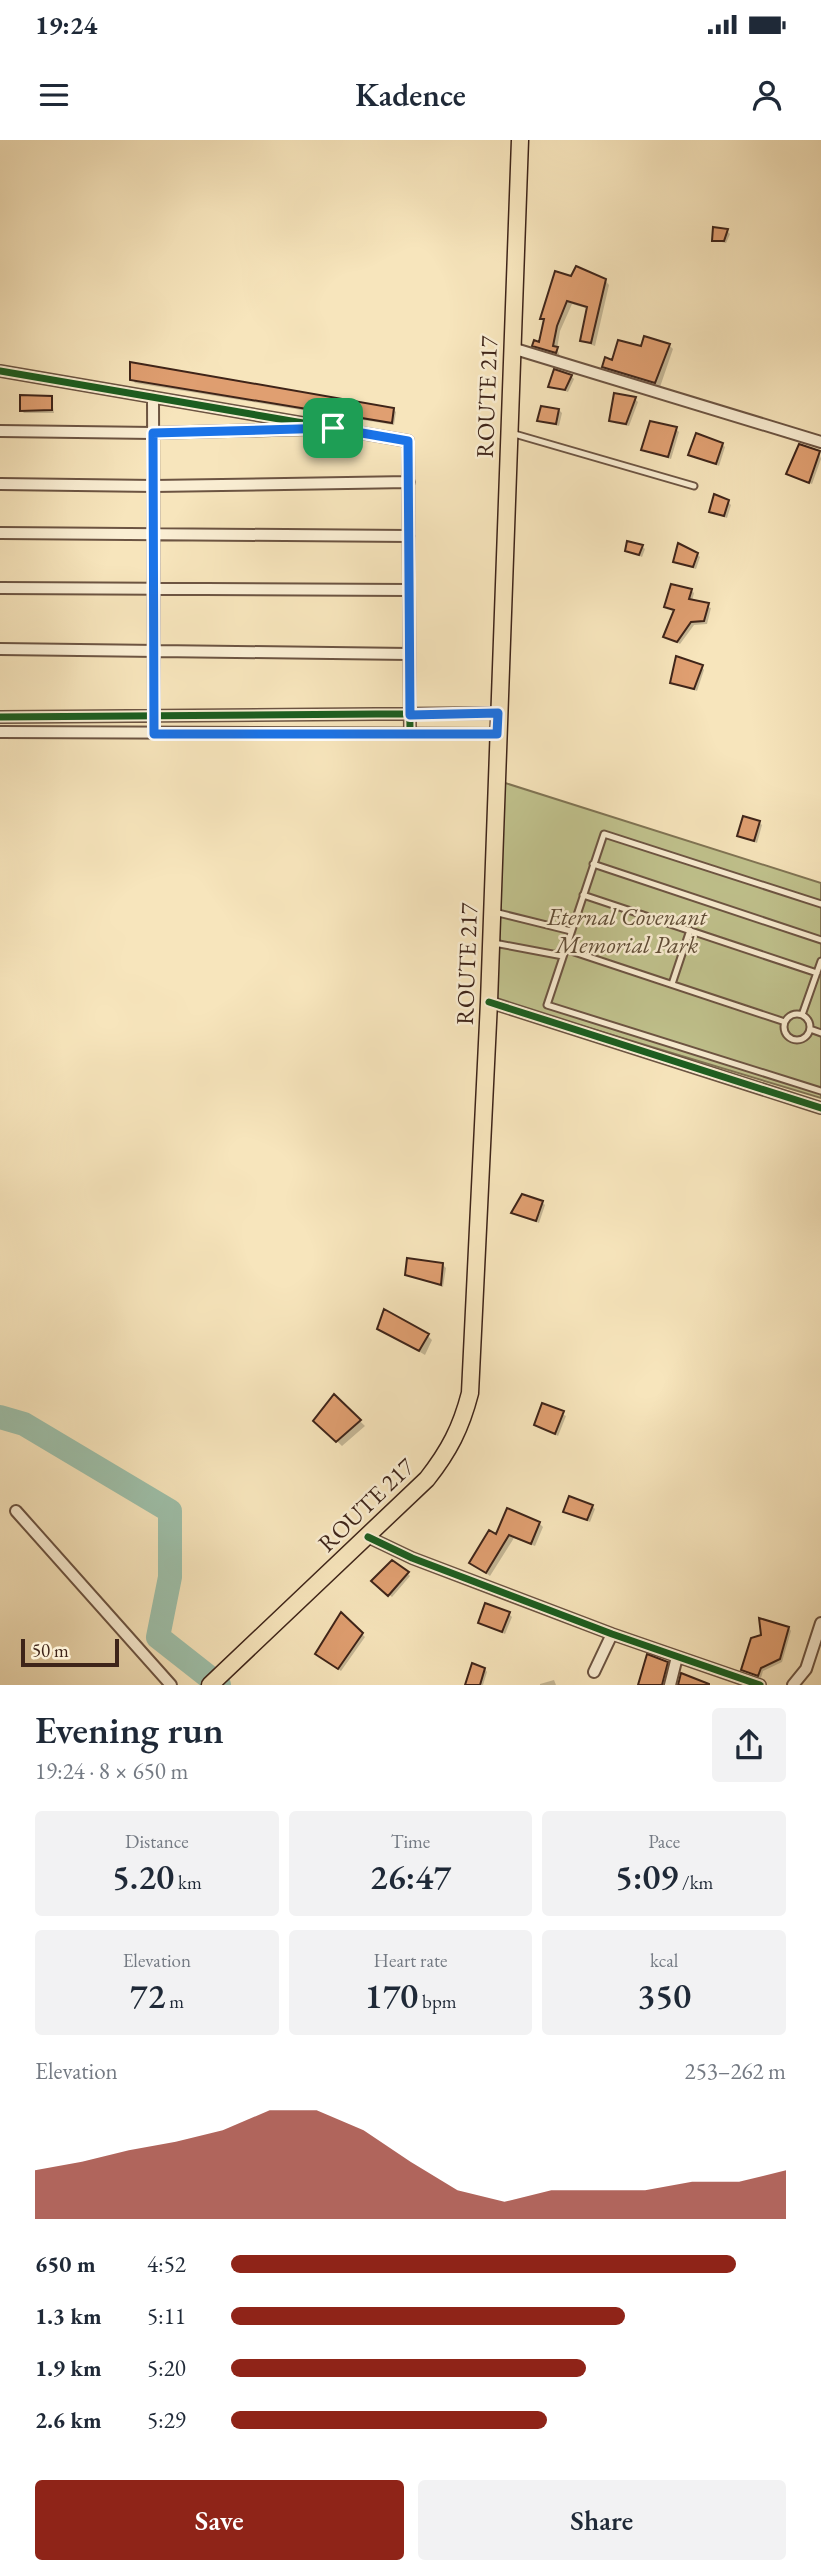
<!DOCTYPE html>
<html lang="en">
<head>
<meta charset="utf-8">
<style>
	:root { --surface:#fff; --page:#f2f2f3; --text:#1f2937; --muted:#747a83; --accent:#8f2418 }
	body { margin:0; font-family:"EB Garamond",serif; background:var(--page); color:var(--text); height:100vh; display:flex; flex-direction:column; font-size:26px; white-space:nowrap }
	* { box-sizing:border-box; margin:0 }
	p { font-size:23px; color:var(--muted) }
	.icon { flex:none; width:38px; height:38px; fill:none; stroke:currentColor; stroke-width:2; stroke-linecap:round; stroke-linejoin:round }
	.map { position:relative; height:1545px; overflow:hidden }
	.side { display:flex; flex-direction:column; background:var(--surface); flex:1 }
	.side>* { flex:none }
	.scale { position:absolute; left:21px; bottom:18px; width:98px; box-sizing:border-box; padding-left:7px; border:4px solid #3e2419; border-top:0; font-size:19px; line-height:24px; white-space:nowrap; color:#3e2419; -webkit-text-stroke:5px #faeed3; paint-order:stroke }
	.pin { position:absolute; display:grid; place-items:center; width:60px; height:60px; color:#fff; margin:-30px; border-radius:14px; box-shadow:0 4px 10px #0006 }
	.round { display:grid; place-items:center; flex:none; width:74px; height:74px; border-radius:7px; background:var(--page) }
	.summary { display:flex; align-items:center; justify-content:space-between; height:119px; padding:0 35px }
	h1 { font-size:38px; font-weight:600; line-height:52px }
	.metrics { display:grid; grid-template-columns:repeat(3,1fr); gap:10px; height:119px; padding:7px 35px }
	.metrics div { display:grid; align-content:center; border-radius:7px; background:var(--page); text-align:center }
	.metrics b { font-size:35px; font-weight:600 }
	.metrics small { font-size:19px; font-weight:400 }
	.metrics p { font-size:19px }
	.chart { height:196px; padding:14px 35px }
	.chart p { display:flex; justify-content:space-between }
	.chart svg { width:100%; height:126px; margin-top:7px; fill:var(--accent); opacity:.7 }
	.cta { display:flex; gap:14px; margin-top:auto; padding:14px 35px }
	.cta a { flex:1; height:80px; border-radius:7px; background:var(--accent); color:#fff; font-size:28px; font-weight:600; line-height:80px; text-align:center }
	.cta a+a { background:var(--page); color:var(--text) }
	ul { padding:0 35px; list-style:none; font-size:23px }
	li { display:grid; grid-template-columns:112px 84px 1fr; align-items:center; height:52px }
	li i { height:18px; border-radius:9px; background:var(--accent) }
	.status { display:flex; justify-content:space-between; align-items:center; height:49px; padding:0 35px; background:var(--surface); direction:ltr }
	.status svg { height:19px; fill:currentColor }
	header { display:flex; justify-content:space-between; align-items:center; height:91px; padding:0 35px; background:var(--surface); font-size:32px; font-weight:600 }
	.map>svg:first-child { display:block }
	.green { fill:#c1c38e; stroke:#807454; stroke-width:2 }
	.shadow { fill:#0003 }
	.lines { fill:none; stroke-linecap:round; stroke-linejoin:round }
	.river { stroke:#9ec0aa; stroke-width:24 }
	.building { fill:#e09f71; stroke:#3e2419; stroke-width:2 }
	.service-casing { stroke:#6c5442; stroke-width:9 }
	.minor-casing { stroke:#6c5442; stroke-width:14 }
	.primary-casing { stroke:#3e2419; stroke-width:19 }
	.service { stroke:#faeed3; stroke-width:5 }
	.minor { stroke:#faeed3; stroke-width:10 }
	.primary { stroke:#f7e5bc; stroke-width:16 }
	.cycleway-casing { stroke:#faeed3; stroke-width:11 }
	.cycleway { stroke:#1b5e20; stroke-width:7 }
	.route-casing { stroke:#fff; stroke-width:14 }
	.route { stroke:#1a73e8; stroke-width:9 }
	.labels { text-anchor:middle; stroke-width:5; stroke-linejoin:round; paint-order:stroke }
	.street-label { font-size:24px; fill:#3e2419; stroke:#faeed3 }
	.park-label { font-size:24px; font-style:italic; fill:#5f4c36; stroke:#faeed3 }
</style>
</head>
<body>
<div class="status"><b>19:24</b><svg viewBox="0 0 49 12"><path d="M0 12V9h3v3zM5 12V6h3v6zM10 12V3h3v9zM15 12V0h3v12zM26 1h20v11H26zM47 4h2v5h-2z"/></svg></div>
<header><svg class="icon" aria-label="menu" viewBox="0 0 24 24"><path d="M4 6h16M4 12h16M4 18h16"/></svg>Kadence<svg class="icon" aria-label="person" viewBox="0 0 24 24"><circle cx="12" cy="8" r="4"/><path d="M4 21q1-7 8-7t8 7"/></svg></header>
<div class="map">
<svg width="821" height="1545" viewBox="0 0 821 1545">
	<rect width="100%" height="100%" fill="#f7e5bc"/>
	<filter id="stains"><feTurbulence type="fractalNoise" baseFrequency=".00286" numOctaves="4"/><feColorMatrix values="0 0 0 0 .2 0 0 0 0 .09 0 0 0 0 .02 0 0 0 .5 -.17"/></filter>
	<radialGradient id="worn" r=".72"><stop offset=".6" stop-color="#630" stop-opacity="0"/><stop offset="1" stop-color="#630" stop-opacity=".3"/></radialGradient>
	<path class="green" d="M 499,641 L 821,743 L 821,958 L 493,859 Z"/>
	<path class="shadow" d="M 727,91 L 730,94 L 726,103 L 713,100 Z
		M 572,138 L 605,140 L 609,145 L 595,206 L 582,201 L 589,169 L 572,164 L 560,191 L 557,209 L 560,216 L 538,209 L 534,205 L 540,204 L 546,181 L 542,178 Z
		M 669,205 L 673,209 L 660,247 L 608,231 L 604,227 L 642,208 Z
		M 571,236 L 574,239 L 568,252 L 550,246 Z
		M 132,239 L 393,269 L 396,272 L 394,285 L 135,243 Z
		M 51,257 L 54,273 L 24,273 L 21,270 Z
		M 635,259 L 638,262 L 629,286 L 614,283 L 611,280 Z
		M 559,270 L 562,273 L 559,286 L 539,280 Z
		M 676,289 L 679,292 L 671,319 L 643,310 Z
		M 722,304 L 725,307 L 719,326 L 690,314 Z
		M 819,313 L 821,319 L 812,344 L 788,334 Z
		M 728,362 L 731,365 L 727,378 L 711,372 Z
		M 642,406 L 645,409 L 642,417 L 627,410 Z
		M 697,414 L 700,417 L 696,429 L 675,422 Z
		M 691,450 L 694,453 L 692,461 L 711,468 L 707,484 L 694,485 L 680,504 L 665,496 L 675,472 L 666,467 Z
		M 702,527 L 704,530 L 697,551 L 672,542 Z
		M 759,682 L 762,685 L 757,703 L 739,696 Z
		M 542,1062 L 545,1065 L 539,1083 L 513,1072 L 517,1063 Z
		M 443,1125 L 446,1128 L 443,1147 L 407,1135 Z
		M 380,1188 L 427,1195 L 432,1200 L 425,1215 Z
		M 334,1256 L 365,1286 L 342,1306 L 316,1281 Z
		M 543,1265 L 566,1276 L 558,1296 L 536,1285 Z
		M 592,1366 L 595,1369 L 590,1382 L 565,1371 Z
		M 539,1383 L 543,1387 L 535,1406 L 514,1398 L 490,1436 L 475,1426 L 497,1397 Z
		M 407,1433 L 410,1436 L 392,1457 L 373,1441 Z
		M 509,1474 L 512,1477 L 505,1494 L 480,1482 Z
		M 341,1475 L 365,1497 L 341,1531 L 320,1516 Z
		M 789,1488 L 791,1491 L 782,1522 L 763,1531 L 761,1538 L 743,1530 Z
		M 667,1523 L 670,1526 L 665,1545 L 639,1545 Z
		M 485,1529 L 487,1532 L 483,1545 L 467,1545 Z
		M 554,1540 L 556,1545 L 540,1545 L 540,1544 Z"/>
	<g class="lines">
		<path class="river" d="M 0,1277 L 24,1284 L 170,1371 L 170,1437 L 158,1497 L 219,1545"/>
	</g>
	<path class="building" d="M 713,87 L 728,89 L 724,101 L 712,101 Z
		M 576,126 L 606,139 L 591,203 L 580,201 L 587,167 L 567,161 L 557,186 L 553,206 L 558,207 L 556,213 L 532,206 L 534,200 L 539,202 L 544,179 L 540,179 L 555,131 L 571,136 Z
		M 644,196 L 670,204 L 655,243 L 602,227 L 605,217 L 612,220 L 618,200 L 641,206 Z
		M 130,222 L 394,268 L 392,283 L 130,240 Z
		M 554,229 L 572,235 L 565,250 L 548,247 Z
		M 614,253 L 636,257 L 626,284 L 609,281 Z
		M 20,255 L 52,256 L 52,270 L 20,271 Z
		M 541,266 L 559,269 L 556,284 L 537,281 Z
		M 650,281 L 677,287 L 668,317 L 641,310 Z
		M 696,293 L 723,303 L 716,324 L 688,315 Z
		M 799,304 L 820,311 L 809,343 L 786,334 Z
		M 714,354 L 729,360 L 724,376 L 709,372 Z
		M 627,401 L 643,405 L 639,415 L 625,411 Z
		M 678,403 L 698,413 L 693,427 L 673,422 Z
		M 671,444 L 692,449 L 689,459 L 709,463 L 704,481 L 691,482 L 677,502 L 663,497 L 674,470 L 664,467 Z
		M 676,516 L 703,525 L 694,549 L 670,543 Z
		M 743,676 L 760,681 L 754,701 L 737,696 Z
		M 522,1054 L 543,1061 L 536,1081 L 511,1073 Z
		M 407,1118 L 443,1123 L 441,1145 L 405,1135 Z
		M 384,1169 L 429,1194 L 419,1211 L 377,1189 Z
		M 334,1254 L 361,1280 L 336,1302 L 313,1281 Z
		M 542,1263 L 564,1271 L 555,1294 L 534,1285 Z
		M 569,1356 L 593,1365 L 587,1380 L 563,1372 Z
		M 507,1368 L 540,1382 L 531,1404 L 509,1395 L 486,1433 L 469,1423 L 489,1390 L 496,1394 Z
		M 392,1420 L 409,1432 L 388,1456 L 371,1441 Z
		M 485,1463 L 510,1472 L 502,1492 L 478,1483 Z
		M 341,1472 L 363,1493 L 338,1529 L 315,1514 Z
		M 759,1478 L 789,1487 L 780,1519 L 761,1528 L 758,1536 L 741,1530 L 751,1498 L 761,1495 Z
		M 647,1514 L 668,1522 L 662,1545 L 638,1545 Z
		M 472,1523 L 485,1528 L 480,1545 L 465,1545 Z
		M 681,1533 L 709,1544 L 709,1545 L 678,1545 Z"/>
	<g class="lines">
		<g class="service-casing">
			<path id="service" d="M 511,293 L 694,346
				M 593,724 L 821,800
				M 583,755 L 817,833
				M 821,764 L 604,694 L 547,865 L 821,951
				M 494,772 L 571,791
				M 494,803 L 563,816
				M 565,809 L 785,882
				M 672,844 L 690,790
				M784 887a13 13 0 1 1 26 0a13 13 0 1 1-26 0Z
				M 802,875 L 821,821
				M 810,889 L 821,893"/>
		</g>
		<g class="minor-casing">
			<path id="minor" d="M 512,208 L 821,302
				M 0,231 L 408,301 L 410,594
				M 153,257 L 154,583
				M 0,291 L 153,293 L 309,289
				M 0,344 L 154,346 L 409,342
				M 0,393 L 409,396
				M 0,448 L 409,450
				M 0,509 L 409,514
				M 0,577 L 498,573
				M 0,592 L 497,594
				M 489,862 L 821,968
				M 16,1371 L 171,1545
				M 368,1397 L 412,1418 L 612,1494 L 760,1545
				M 594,1532 L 612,1494
				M 670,1545 L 677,1517
				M 793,1545 L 806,1529 L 821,1483"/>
		</g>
		<g class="primary-casing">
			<path id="primary" d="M 210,1545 L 427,1339 C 449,1311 461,1288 470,1253 L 489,862 L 520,0"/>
		</g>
		<use href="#service" class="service"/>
		<use href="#minor" class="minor"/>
		<use href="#primary" class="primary"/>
		<g class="cycleway-casing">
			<path id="cycleway" d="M 0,231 L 408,301 L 410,594
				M 0,577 L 498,573
				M 489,862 L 821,968
				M 368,1397 L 412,1418 L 612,1494 L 760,1545"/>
		</g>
		<use href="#cycleway" class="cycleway"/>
	</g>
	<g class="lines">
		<g class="route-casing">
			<path id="route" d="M 333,288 L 408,301 L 410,575 L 498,573 L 497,594 L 154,594 L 153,293 Z"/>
		</g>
		<use href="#route" class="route"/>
	</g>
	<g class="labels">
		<g class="street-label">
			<text transform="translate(487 257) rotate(-88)" y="8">ROUTE 217</text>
			<text transform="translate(467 824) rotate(-88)" y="8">ROUTE 217</text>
			<text transform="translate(366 1365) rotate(-44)" y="8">ROUTE 217</text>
		</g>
		<g class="park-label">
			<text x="627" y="785">Eternal Covenant<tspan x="627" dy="28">Memorial Park</tspan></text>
		</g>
	</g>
	<rect width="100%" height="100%" filter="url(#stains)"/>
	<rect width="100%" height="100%" fill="url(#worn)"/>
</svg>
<div class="scale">50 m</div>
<div class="pin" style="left:333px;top:288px;background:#1e9e55"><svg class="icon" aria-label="arrive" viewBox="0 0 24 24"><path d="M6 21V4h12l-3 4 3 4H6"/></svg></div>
</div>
<section class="side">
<div class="summary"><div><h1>Evening run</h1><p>19:24 · 8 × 650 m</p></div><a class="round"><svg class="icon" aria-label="share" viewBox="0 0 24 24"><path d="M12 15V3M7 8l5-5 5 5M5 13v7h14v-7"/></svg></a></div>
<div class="metrics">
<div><p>Distance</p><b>5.20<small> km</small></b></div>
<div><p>Time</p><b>26:47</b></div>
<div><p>Pace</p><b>5:09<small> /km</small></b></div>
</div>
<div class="metrics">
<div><p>Elevation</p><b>72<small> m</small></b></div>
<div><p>Heart rate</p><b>170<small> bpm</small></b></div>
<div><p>kcal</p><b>350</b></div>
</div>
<div class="chart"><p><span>Elevation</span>253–262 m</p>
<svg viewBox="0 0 160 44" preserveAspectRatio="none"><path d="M0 44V27L10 24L20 20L30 17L40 13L50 6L60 6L70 13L80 24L90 34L100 38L110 34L120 34L130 34L140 31L150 31L160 27V44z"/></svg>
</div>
<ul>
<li><b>650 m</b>4:52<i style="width:91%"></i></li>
<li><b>1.3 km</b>5:11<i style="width:71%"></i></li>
<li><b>1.9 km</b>5:20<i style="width:64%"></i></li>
<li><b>2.6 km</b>5:29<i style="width:57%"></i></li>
</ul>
<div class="cta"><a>Save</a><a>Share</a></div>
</section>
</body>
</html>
